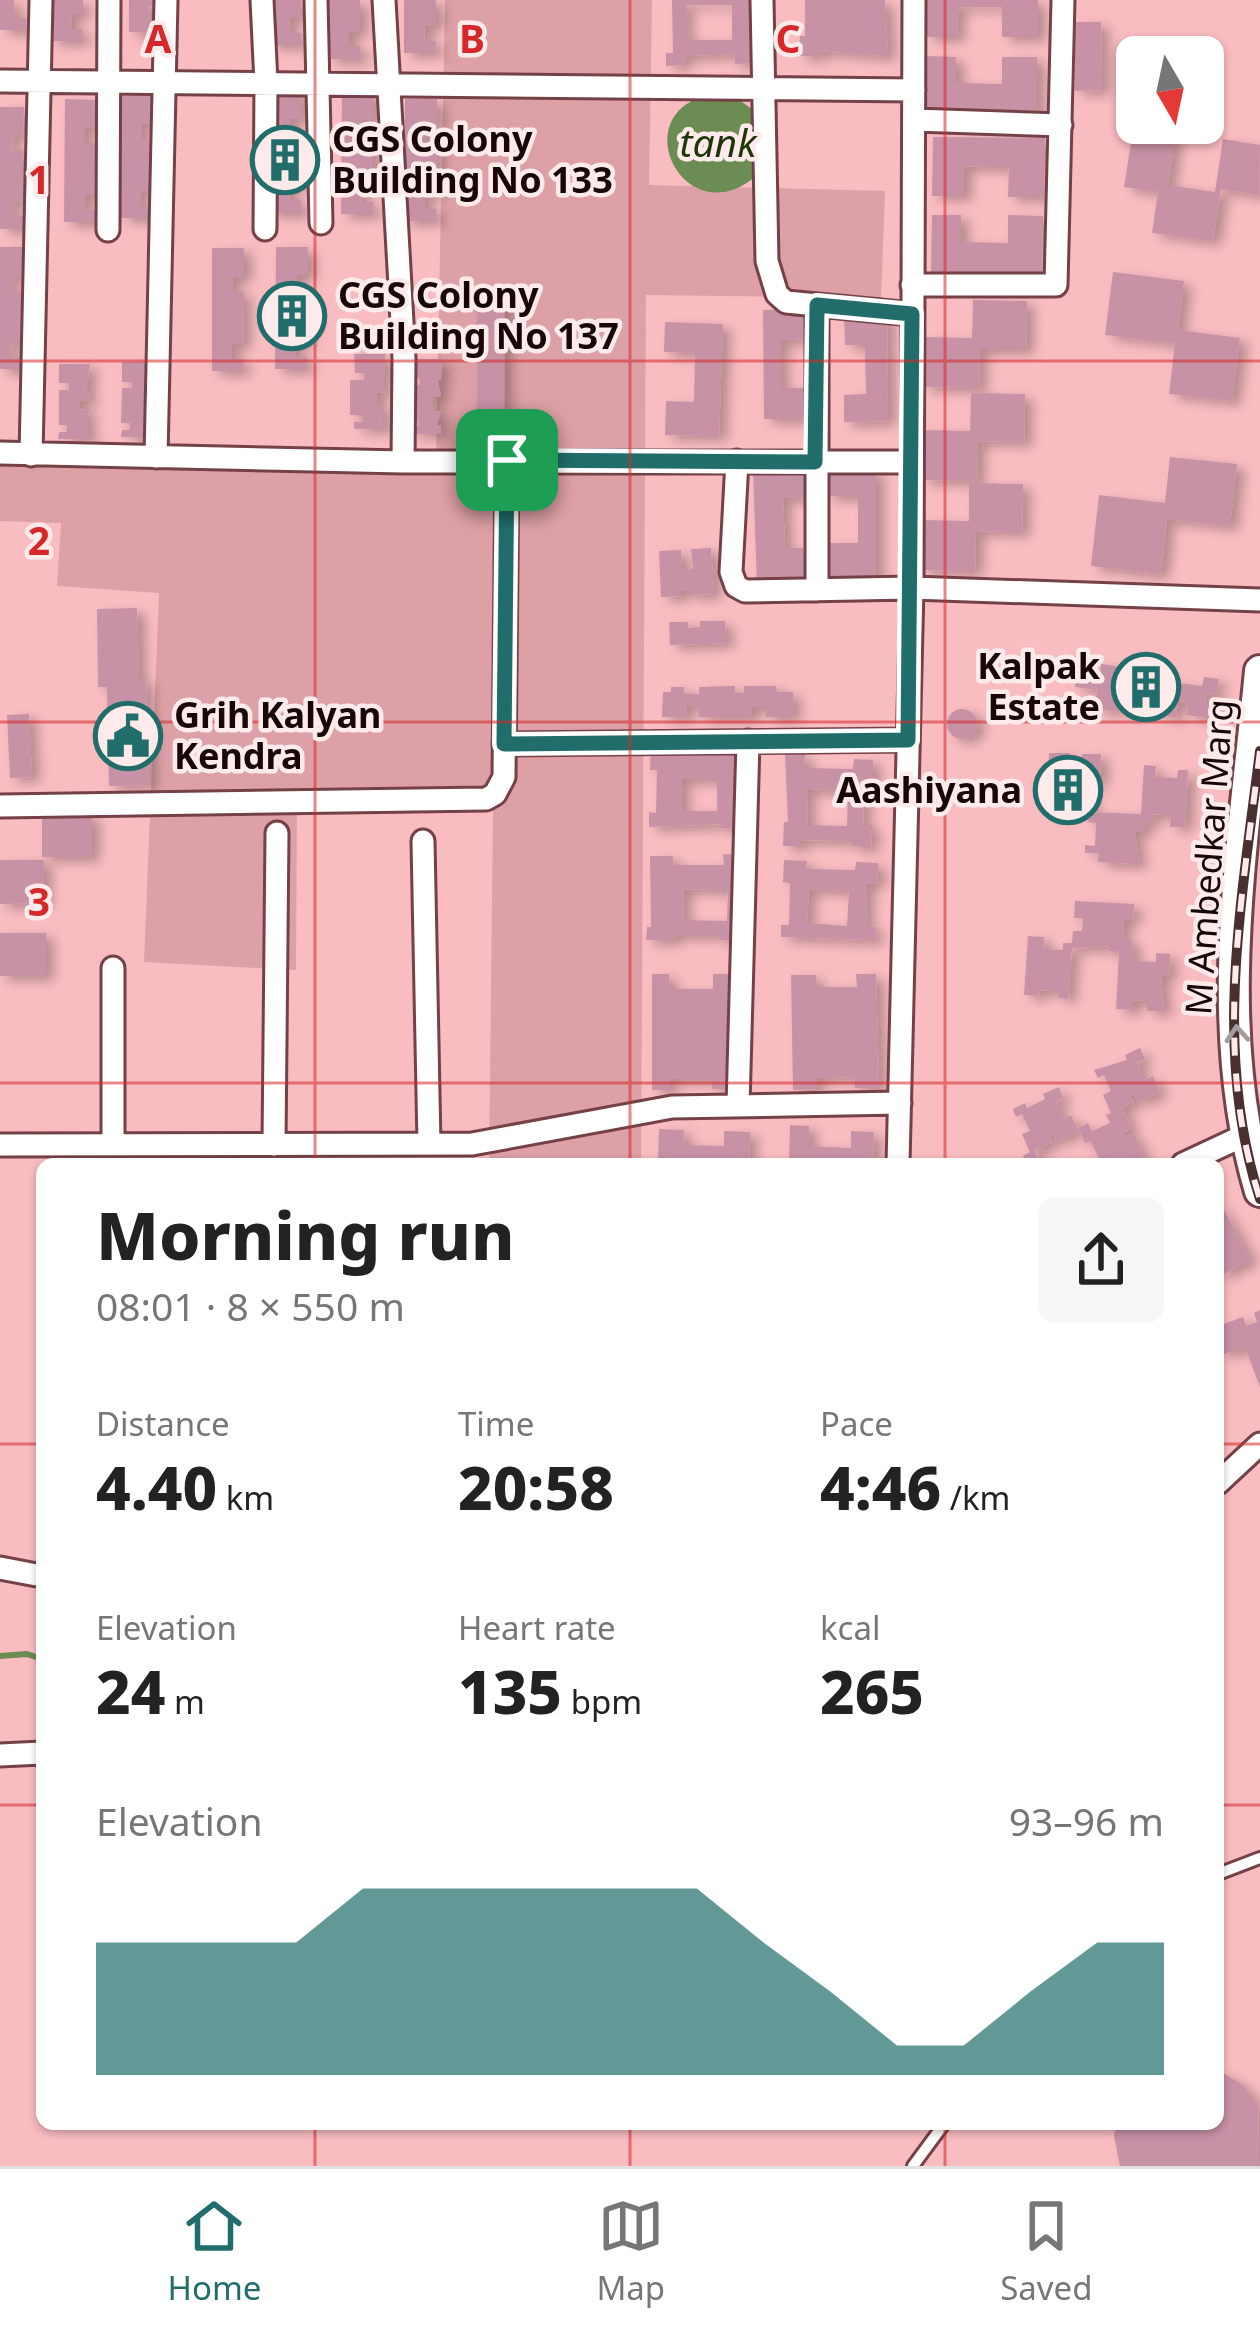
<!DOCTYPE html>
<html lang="en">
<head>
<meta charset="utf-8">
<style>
	:root { --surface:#fff; --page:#f6f6f6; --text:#222; --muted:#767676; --line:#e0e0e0; --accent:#216d6b }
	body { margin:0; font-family:"Noto Sans",sans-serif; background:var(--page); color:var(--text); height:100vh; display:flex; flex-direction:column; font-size:45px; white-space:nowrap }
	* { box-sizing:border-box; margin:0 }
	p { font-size:39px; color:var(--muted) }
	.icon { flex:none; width:66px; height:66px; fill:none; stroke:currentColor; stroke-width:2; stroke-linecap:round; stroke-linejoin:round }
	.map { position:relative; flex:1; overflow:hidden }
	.details { position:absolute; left:36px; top:1158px; width:1188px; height:972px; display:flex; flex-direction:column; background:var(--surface); border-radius:18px; box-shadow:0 3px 9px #0004 }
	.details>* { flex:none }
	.needle { width:78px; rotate:171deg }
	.tools { position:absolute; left:1116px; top:36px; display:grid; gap:24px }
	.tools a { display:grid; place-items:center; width:108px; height:108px; border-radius:18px; background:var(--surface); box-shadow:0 3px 9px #0004; font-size:60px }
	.pin { position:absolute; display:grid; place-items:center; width:102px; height:102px; color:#fff; margin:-51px; border-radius:24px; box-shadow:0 6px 18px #0006 }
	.round { display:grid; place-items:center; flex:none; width:126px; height:126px; border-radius:18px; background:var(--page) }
	.overview { display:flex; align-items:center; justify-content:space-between; height:204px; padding:0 60px }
	h1 { font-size:66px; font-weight:800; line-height:90px }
	.figures { display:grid; grid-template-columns:repeat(3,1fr); gap:18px; height:204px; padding:12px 60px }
	.figures div { display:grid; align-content:center }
	.figures b { font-size:60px; font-weight:800 }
	.figures small { font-size:33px; font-weight:400 }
	.figures p { font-size:33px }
	.chart { height:336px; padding:24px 60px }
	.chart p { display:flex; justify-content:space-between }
	.chart svg { width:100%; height:216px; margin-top:12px; fill:var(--accent); opacity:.7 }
	.dock { display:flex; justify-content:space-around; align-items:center; height:168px; border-top:3px solid var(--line); background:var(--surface); font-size:33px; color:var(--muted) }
	.dock a { display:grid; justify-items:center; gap:6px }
	.dock .on { color:var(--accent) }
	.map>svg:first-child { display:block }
	.green { fill:#dda0a6 }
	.water { fill:#6b8c53 }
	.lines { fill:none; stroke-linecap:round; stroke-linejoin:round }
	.stream { stroke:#6b8c53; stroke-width:6 }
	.building { fill:#c791a6; fill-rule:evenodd; filter:url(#shadow) }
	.service-casing { stroke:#744147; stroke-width:16 }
	.minor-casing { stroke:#744147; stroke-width:27 }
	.secondary-casing { stroke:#744147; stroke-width:36 }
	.service { stroke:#fff; stroke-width:10 }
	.minor { stroke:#fff; stroke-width:21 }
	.secondary { stroke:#fff; stroke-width:30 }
	.rail-casing { stroke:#4a2f31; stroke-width:10 }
	.rail { stroke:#fdeaeb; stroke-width:6; stroke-dasharray:18; stroke-linecap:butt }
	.oneway { stroke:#a39b9c }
	.route-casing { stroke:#fff; stroke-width:24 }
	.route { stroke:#216d6b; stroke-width:15 }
	.grid { fill:none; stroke:#d62828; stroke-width:3; stroke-opacity:0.55 }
	.labels { text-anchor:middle; stroke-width:9; stroke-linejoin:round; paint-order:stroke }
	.poi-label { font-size:36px; font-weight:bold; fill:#180608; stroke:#fdeaeb; text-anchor:start }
	.street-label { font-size:36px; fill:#180608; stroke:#fdeaeb }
	.water-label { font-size:39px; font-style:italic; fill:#1e3409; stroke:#fdeaeb }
	.grid-label { font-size:39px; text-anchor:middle; font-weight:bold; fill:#d62828; stroke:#fdeaeb; stroke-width:9; stroke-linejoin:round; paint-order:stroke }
</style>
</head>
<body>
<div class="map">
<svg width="1260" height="2166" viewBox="0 0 1260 2166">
	<defs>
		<filter id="shadow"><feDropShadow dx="8" dy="5" stdDeviation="6" flood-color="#0004"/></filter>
	</defs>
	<rect width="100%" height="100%" fill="#f9bcc1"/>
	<path class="green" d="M 445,0 L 652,0 L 649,185 L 885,191 L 881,298 L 646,295 L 641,1164 L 489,1164 L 493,811 L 297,804 L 296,970 L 144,962 L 159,593 L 57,586 L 61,523 L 0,521 L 0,443 L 436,455 Z"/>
	<path class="water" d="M 732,95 L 759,114 L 755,177 C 689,231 632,129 694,100 C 705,95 719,96 732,95 Z"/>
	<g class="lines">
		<path class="stream" d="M 0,1656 L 27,1654 L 42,1659"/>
	</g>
	<path class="building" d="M 0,0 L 14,0 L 14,18 L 26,18 L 26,30 L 0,30 Z
		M 51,0 L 83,0 L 83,14 L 72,14 L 71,29 L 82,29 L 82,41 L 51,41 Z
		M 129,0 L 161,0 L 161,6 L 149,6 L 150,21 L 161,21 L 161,33 L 129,32 Z
		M 269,0 L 301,0 L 301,18 L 289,18 L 290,33 L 301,33 L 301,45 L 269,45 Z
		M 329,0 L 360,0 L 360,32 L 349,32 L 349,46 L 360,46 L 360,59 L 328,59 Z
		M 404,0 L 436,0 L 436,26 L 425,26 L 424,41 L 436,41 L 435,53 L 404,53 Z
		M 672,0 L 749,0 L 750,47 L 755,46 L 756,63 L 735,64 L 734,54 L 683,56 L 684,65 L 666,66 L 666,53 L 673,53 ZM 686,5 L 732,5 L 732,40 L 686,40 Z
		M 805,0 L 885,0 L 888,56 L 819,51 L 819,56 L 799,56 L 800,36 L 805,36 Z
		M 927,0 L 1038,0 L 1038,37 L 1002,37 L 1002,7 L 958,7 L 957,37 L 926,37 Z
		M 1074,22 L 1101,22 L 1102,90 L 1075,91 Z
		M 926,56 L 956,57 L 956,83 L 1002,84 L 1002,57 L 1037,57 L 1037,115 L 925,114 Z
		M 269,90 L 301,90 L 301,119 L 290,119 L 290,134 L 301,134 L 301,185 L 289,186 L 290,200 L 301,200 L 301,213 L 269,213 Z
		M 342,92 L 373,92 L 373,120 L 363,120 L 363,135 L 373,135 L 373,187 L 362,187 L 362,202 L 373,202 L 373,214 L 341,214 Z
		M 121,96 L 153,96 L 153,124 L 142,124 L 142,139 L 153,139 L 152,191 L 141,191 L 141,206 L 152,206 L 152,218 L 121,218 Z
		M 65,99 L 96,100 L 96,128 L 85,128 L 85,143 L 96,143 L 96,195 L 85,195 L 85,210 L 96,210 L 96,222 L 64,222 Z
		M 405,99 L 437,99 L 437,127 L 426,127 L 426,142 L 437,142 L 436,194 L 425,194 L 425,209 L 436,209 L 436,221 L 404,221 Z
		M 0,107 L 24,107 L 23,135 L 13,134 L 12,150 L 23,150 L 23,202 L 12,202 L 12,216 L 23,216 L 23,229 L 0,229 Z
		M 1133,130 L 1175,136 L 1168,185 L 1215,192 L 1223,139 L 1260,145 L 1259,195 L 1221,189 L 1213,241 L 1152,233 L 1158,192 L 1124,187 Z
		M 933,137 L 1045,138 L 1044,197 L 1008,197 L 1009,167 L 964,166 L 964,196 L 932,196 Z
		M 932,215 L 961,215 L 961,242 L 1008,243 L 1008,215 L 1043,216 L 1042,273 L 931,272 Z
		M 0,247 L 23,247 L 23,276 L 12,276 L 12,291 L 23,291 L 22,342 L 11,342 L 11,357 L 22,357 L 22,370 L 0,369 Z
		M 276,247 L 308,247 L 308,275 L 297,275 L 297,291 L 307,291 L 307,342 L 296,342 L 296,357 L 307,357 L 307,369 L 275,369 Z
		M 212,248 L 244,248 L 244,277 L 233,277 L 233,292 L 244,292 L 243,344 L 232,344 L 232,359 L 243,359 L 243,371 L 212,371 Z
		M 1113,272 L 1184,281 L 1178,330 L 1240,338 L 1232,401 L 1169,394 L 1175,343 L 1105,335 Z
		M 477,290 L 505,290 L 504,429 L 477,429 Z
		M 973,300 L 1027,301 L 1026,349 L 980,349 L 979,388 L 923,387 L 924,337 L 972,338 Z
		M 810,309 L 811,339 L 781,340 L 781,388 L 811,388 L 812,419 L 764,419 L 763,310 Z
		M 844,314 L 887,314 L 888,421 L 844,422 L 844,395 L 866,394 L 865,345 L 845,345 Z
		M 665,322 L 723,324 L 719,436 L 665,435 L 666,401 L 694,402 L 695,353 L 664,352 Z
		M 354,354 L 385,354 L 385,375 L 382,375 L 385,392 L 377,393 L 377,406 L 385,406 L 381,421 L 385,421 L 385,429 L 354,429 L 354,422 L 363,422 L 363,415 L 350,415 L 350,380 L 364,380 L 364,373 L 355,373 Z
		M 410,359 L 442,359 L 441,380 L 438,380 L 441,397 L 433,397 L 433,411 L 441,411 L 437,425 L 441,425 L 441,434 L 410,434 L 410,426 L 419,426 L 419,420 L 406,420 L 406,385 L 420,385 L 420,378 L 411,378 Z
		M 122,362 L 153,362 L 152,438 L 121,437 L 122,430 L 130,430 L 130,423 L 121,423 L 122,388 L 132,388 L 132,382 L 122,382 Z
		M 59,364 L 90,364 L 86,392 L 90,392 L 89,401 L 80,401 L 80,410 L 89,409 L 86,430 L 90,430 L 90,439 L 58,439 L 59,432 L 67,432 L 67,425 L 59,425 L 59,390 L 69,390 L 69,383 L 59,383 Z
		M 971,393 L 1025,394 L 1024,442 L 978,441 L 977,481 L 922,480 L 922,430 L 970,431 Z
		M 1170,457 L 1237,464 L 1230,526 L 1167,519 L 1161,574 L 1091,566 L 1099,495 L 1165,503 Z
		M 807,470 L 808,497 L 783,498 L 785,548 L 803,548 L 804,585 L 757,586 L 753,471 Z
		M 826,470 L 876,470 L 876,584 L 829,584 L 829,543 L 858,543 L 858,496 L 826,496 Z
		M 969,483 L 1023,484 L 1022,532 L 976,531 L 975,571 L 920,570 L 920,520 L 969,521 Z
		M 711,548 L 714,594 L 691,595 L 691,591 L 681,591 L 681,596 L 661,597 L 659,551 L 681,550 L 682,570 L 693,569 L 691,549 Z
		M 137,608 L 139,680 L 146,680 L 149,785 L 109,786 L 107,687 L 98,687 L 97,609 Z
		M 700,621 L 725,621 L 726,643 L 670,645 L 669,622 L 688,622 L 688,628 L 700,627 Z
		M 1066,655 L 1084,657 L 1083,667 L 1091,668 L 1091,673 L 1100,674 L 1101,664 L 1116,666 L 1116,672 L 1122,673 L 1123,666 L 1133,668 L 1132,675 L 1144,676 L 1145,670 L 1163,672 L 1162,681 L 1202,686 L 1204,677 L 1219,679 L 1217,694 L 1206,693 L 1205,702 L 1216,703 L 1214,719 L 1187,715 L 1188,702 L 1178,701 L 1176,717 L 1164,716 L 1164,711 L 1136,708 L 1135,713 L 1124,712 L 1124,705 L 1118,704 L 1118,711 L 1095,709 L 1097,690 L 1075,687 L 1076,674 L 1064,673 Z
		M 735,686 L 735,693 L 744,693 L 744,686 L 776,686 L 777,692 L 793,692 L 793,717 L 766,717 L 766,707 L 752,707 L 752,717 L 699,717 L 699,705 L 687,705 L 687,717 L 662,717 L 663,692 L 671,692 L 671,687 L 684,687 L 684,694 L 699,694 L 699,687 Z
		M947 724a15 15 0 1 1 30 0a15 15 0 1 1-30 0Z
		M 29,714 L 32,777 L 10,778 L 7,715 Z
		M 651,747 L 669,748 L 669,754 L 701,755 L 721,755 L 721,749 L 742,749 L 741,768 L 736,768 L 735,815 L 740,815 L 740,829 L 721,828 L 721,824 L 649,827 L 649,812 L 656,813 L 657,770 L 650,770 ZM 682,779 L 717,779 L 717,811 L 682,811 Z
		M 1049,753 L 1070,753 L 1070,763 L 1082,764 L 1082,754 L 1101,754 L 1100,782 L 1088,782 L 1092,812 L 1079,812 L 1079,806 L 1058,805 L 1058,814 L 1048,813 Z
		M 785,754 L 805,754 L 804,768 L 853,769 L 854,759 L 873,760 L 873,783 L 864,783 L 863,825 L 872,825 L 871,847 L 852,846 L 852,841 L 801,840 L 801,846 L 783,846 L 784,822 L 788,822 ZM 808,789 L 848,790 L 847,826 L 807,825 Z
		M 1144,765 L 1156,766 L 1155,777 L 1177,778 L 1178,770 L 1188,770 L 1185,827 L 1170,827 L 1171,815 L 1152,814 L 1152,821 L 1145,821 L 1145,832 L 1135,831 L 1139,864 L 1098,862 L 1099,853 L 1085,853 L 1085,845 L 1095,846 L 1096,823 L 1088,822 L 1089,812 L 1141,814 Z
		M 92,814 L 92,857 L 42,857 L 42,815 Z
		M 723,854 L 741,855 L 740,941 L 720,940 L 720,935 L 674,935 L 675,940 L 646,940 L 647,927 L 651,927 L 650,856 L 673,856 L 673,865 L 724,865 ZM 684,889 L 728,890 L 727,921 L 683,920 Z
		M 0,860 L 44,860 L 44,903 L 0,904 Z
		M 784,860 L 807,861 L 806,869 L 855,870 L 856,862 L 878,863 L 877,884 L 867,883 L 866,926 L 876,927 L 875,940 L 781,937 L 781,925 L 789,925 L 790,883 L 783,882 ZM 809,889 L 849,891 L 847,926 L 807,923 Z
		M 1075,901 L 1134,904 L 1133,920 L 1124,920 L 1123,940 L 1132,940 L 1133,961 L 1156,962 L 1156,953 L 1170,954 L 1169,976 L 1161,976 L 1164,1011 L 1147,1011 L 1147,1001 L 1133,1000 L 1133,1010 L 1116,1009 L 1119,952 L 1108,951 L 1109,946 L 1072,948 L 1068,999 L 1058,998 L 1059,991 L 1040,990 L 1039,996 L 1024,995 L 1028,936 L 1044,937 L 1043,949 L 1063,950 L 1063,943 L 1072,943 L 1073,931 L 1082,931 L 1083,918 L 1074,918 Z
		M 0,933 L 46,933 L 46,976 L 0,976 Z
		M 652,974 L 669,974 L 669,989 L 713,989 L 713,974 L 735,974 L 734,1089 L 712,1089 L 712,1079 L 670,1079 L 670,1090 L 652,1090 Z
		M 856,974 L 876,974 L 879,1088 L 855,1088 L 855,1077 L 817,1078 L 817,1089 L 793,1090 L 791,975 L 816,975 L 816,987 L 857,987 Z
		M 1140,1048 L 1145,1059 L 1136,1062 L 1144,1080 L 1153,1076 L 1160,1092 L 1138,1102 L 1134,1093 L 1130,1095 L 1134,1102 L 1122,1108 L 1132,1129 L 1123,1133 L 1125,1137 L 1133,1133 L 1144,1155 L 1126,1163 L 1122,1156 L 1096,1164 L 1099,1159 L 1091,1141 L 1085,1143 L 1078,1128 L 1088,1123 L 1092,1131 L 1110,1123 L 1106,1115 L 1111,1113 L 1103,1095 L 1111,1091 L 1104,1075 L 1098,1078 L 1094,1070 L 1127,1060 L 1125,1055 Z
		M 1059,1087 L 1063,1098 L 1055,1101 L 1063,1119 L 1071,1115 L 1078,1131 L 1056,1141 L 1052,1133 L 1049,1134 L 1053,1142 L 1034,1150 L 1040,1164 L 1027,1164 L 1023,1156 L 1033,1150 L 1030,1152 L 1022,1134 L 1030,1131 L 1022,1114 L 1016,1117 L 1013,1109 L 1025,1103 L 1027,1108 L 1045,1099 L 1043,1094 Z
		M 790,1125 L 809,1126 L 809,1146 L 851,1148 L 851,1131 L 874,1132 L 873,1164 L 789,1164 Z
		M 659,1129 L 684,1130 L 683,1145 L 724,1146 L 724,1131 L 750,1132 L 749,1164 L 663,1164 L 663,1160 L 658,1159 Z
		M 1218,1199 L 1251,1259 L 1218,1277 L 1220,1259 Z
		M 1260,1310 L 1260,1387 L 1245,1347 L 1224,1354 L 1218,1345 L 1218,1326 L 1243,1317 L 1246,1326 L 1257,1322 L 1254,1313 Z
		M 1218,2070 L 1243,2085 L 1258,2106 L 1259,2166 L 1120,2166 L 1114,2136 L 1116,2124 L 1218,2124 Z"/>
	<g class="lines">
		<g class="service-casing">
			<path id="service" d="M 1218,1874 L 1260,1858
				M 913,2166 L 944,2124"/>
		</g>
		<g class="minor-casing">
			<path id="minor" d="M 262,0 L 266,83 L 265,229
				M 316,0 L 321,223
				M 384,0 L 404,358 L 403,462
				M 762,0 L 767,261 L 777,294 L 786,302 L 912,314
				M 0,81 L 914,90
				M 914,120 L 1061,125
				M 108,230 L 109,0
				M 912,285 L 1056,285 L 1063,0
				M 0,453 L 403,462 L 911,462
				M 31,455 L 41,0
				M 156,457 L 166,0
				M 737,461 L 731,572 L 736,586 L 745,591 L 912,588 L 1260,600
				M 817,590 L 817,305
				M 504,744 L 908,740
				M 0,806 L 486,799 L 495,794 L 504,777 L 507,460
				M 423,841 L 429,1144
				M 113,968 L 113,1145
				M 738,1106 L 748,741
				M 0,1145 L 472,1144 L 672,1107 L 900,1103
				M 274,1145 L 277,833
				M 898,1164 L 912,588 L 914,0
				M 1183,1164 L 1243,1136
				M 1218,1483 L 1260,1444
				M 0,1568 L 42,1576
				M 0,1755 L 42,1753"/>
		</g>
		<g class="secondary-casing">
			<path id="secondary" d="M 1260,671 C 1244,841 1210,1023 1260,1191"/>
		</g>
		<use href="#service" class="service"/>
		<use href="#minor" class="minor"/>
		<use href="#secondary" class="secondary"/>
		<g class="rail-casing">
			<path id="rail" d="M 1260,751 C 1242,900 1212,1052 1260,1199"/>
		</g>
		<use href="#rail" class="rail"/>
	</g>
	<defs><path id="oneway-chevron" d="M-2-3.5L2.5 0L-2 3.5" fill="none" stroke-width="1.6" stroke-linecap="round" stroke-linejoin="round" transform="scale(3)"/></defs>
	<use class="oneway" href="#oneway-chevron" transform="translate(1237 1034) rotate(-94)"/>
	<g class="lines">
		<g class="route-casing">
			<path id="route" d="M 817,305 L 912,314 L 908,740 L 504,744 L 507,460 L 815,462 Z"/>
		</g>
		<use href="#route" class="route"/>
	</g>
	<path class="grid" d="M 315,0 L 315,1164M 630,0 L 630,1164M 945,0 L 945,1164M 0,361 L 1260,361M 0,722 L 1260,722M 0,1083 L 1260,1083M 0,1444 L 42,1444M 1218,1444 L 1260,1444M 0,1805 L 42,1805M 1218,1805 L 1260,1805M 315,2124 L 315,2166M 630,2124 L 630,2166M 945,2124 L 945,2166"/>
	<defs>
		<g id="building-ring" transform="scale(3.45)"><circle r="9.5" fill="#fdeaeb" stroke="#216d6b" stroke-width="1.5"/><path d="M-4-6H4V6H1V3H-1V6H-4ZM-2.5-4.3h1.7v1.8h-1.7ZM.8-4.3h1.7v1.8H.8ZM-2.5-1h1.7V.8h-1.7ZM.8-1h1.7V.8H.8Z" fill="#216d6b"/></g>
		<g id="civic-ring" transform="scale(3.45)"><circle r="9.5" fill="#fdeaeb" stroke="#216d6b" stroke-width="1.5"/><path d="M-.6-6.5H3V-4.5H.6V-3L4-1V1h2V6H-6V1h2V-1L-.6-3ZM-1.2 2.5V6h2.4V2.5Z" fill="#216d6b"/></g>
	</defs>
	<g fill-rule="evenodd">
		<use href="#building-ring" x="285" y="160"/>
		<use href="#building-ring" x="292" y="316"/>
		<use href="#building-ring" x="1146" y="687"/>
		<use href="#civic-ring" x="128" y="736"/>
		<use href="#building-ring" x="1068" y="790"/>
	</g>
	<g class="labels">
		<g class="poi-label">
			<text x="332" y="152">CGS Colony<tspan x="332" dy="41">Building No 133</tspan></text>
			<text x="338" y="308">CGS Colony<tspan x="338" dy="41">Building No 137</tspan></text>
			<text x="1100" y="679" text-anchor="end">Kalpak<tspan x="1100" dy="41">Estate</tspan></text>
			<text x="174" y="728">Grih Kalyan<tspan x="174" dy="41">Kendra</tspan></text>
			<text x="1022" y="803" text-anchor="end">Aashiyana</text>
		</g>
		<g class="street-label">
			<text transform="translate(1209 857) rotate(-86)" y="13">M Ambedkar Marg</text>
		</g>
		<g class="water-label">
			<text x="718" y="157">tank</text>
		</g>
	</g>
	<g class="grid-label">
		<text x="158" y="53">A</text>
		<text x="472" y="53">B</text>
		<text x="788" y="53">C</text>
		<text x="39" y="194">1</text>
		<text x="39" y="555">2</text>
		<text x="39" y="916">3</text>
	</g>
</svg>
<div class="tools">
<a><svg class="needle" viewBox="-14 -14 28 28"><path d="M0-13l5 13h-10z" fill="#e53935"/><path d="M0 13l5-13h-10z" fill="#767676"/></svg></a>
</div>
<div class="pin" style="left:507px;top:460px;background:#1e9e55"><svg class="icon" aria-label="arrive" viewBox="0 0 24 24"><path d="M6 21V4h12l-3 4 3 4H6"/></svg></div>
<section class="details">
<div class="overview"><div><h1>Morning run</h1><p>08:01 · 8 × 550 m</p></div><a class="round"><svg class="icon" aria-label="share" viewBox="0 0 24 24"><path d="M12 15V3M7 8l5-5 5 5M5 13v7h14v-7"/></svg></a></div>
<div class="figures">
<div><p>Distance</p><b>4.40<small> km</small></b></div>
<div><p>Time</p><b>20:58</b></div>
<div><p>Pace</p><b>4:46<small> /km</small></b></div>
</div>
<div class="figures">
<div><p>Elevation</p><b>24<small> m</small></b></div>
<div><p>Heart rate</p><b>135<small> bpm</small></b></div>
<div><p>kcal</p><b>265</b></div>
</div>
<div class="chart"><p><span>Elevation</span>93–96 m</p>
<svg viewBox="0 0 160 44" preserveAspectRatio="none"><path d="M0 44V17L10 17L20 17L30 17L40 6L50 6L60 6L70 6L80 6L90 6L100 17L110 27L120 38L130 38L140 27L150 17L160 17V44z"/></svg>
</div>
</section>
</div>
<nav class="dock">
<a class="on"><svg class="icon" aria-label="home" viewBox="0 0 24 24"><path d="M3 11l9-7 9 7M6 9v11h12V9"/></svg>Home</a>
<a><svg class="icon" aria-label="map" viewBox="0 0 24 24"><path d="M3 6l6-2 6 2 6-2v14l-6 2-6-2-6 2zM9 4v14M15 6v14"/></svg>Map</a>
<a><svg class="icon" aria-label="saved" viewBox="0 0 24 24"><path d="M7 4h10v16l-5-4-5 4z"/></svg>Saved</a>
</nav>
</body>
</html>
